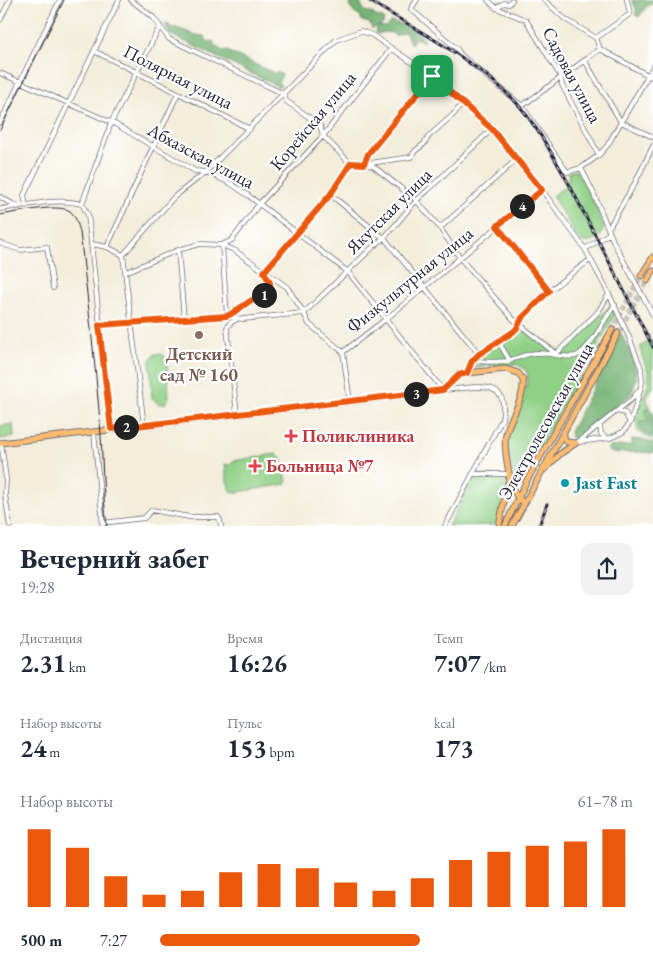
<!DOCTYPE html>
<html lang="ru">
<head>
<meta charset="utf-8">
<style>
	:root { --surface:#fff; --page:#f2f2f3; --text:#1f2937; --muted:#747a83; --accent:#ea580c }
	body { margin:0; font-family:"EB Garamond",serif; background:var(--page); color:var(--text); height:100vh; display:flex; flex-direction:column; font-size:19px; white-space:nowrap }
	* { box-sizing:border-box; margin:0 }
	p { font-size:16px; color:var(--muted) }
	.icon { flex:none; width:28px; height:28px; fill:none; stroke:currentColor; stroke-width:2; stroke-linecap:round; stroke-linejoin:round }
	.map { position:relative; height:526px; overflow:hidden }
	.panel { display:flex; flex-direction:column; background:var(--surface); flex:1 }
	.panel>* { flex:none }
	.pin { position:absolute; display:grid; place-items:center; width:42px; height:42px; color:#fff; margin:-21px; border-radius:10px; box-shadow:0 2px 8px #0006 }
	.km { position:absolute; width:25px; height:25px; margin:-12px; border-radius:50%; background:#222; color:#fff; font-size:14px; line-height:25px; text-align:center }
	.round { display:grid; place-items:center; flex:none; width:52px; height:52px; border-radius:10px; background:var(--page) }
	.summary { display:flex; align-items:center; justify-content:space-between; height:85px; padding:0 20px }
	h1 { font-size:28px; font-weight:700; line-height:38px }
	.figures { display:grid; grid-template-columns:repeat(3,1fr); gap:8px; height:85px; padding:5px 20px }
	.figures div { display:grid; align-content:center }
	.figures b { font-size:25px; font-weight:700 }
	.figures small { font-size:14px; font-weight:400 }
	.figures p { font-size:14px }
	.chart { height:140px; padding:10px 20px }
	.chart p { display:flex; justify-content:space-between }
	.chart svg { width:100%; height:90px; margin-top:5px; stroke:var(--accent); stroke-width:6 }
	ul { padding:0 20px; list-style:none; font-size:16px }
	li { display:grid; grid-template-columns:80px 60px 1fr; align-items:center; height:38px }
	li i { height:12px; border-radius:6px; background:var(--accent) }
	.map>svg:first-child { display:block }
	.green { fill:#90d086; stroke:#597960 }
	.forest { fill:#74b273; stroke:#4b6a57 }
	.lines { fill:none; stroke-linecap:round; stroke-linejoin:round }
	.major-tunnel { stroke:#c9c4ba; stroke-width:5; stroke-dasharray:5 2.5; stroke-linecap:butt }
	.minor-casing { stroke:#6b6973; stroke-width:5.5 }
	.major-casing { stroke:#6b6973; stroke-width:7 }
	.minor { stroke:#fff; stroke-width:4 }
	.major { stroke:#febc70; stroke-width:5 }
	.tram { stroke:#22223b; stroke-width:1 }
	.rail-casing { stroke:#22223b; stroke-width:3 }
	.rail { stroke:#fff; stroke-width:1; stroke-dasharray:4; stroke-linecap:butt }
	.route-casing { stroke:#fff; stroke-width:10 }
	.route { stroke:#ea580c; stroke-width:6 }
	.education-dot { fill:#8d6e63; stroke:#fff; stroke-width:2 }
	.health-dot { fill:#e0444e; stroke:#fff; stroke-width:2 }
	.culture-dot { fill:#0f9aa8; stroke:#fff; stroke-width:2 }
	.labels { text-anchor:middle; stroke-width:4.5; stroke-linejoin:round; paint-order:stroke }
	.street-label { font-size:18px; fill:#22223b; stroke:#fff }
	.education-label { font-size:18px; font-weight:bold; fill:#785e54; stroke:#fff }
	.health-label { font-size:18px; font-weight:bold; fill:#be3a42; stroke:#fff; text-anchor:start }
	.culture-label { font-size:18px; font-weight:bold; fill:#0d838f; stroke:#fff; text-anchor:start }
</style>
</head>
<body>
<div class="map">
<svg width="653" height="526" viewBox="0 0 653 526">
	<rect width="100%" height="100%" fill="#fff"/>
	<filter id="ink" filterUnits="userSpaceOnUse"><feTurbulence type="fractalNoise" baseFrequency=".02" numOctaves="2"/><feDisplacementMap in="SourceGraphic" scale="10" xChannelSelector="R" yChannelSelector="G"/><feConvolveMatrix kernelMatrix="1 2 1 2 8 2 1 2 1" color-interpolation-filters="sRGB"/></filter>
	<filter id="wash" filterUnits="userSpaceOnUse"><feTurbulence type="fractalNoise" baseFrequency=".0096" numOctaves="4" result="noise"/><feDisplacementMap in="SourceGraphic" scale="20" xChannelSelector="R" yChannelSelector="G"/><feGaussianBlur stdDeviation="1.12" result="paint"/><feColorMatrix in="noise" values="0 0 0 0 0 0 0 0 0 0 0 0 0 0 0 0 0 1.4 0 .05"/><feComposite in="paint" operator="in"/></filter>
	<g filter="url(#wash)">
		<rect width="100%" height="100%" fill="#f3edda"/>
		<path class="green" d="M 580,170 L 604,227 L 601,235 C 594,241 585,246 578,238 L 552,196 L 567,185 L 569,172 Z
			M 611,305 L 615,315 L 521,480 L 517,483 L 515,482 L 507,447 L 508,436 L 527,384 C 529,372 527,368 515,364 L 472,368 L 485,363 L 480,355 L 521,327 L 563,353 Z
			M 653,339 L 653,388 L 651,389 L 647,397 L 649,408 L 647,409 L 649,421 L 640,422 L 647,435 L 653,436 L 653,440 L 638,432 C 632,413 645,399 648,381 C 651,368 639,359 641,346 Z
			M 155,354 L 161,354 L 167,358 L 169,397 L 166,403 L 158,404 L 152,398 L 150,360 Z
			M 13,424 L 14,437 L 0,439 L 0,426 Z
			M 276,454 L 281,458 L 287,481 L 286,484 L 233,493 C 226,485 226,474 225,464 L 230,465 L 233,461 Z
			M 474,475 L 507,476 L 498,525 L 448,526 Z"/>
		<path class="forest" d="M 632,0 L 653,0 L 653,3 L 647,6 L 639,17 L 635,15 L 636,9 Z
			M 351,1 L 360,3 L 365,11 L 374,14 L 376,17 L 383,18 L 384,19 L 383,24 L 372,29 L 370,23 L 362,21 L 360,15 L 355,14 L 350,7 Z
			M 390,22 C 400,22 422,31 424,42 L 415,38 L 412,43 L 410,43 L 407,35 L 405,32 L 395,36 C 392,31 383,32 379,34 L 375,33 L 378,26 L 386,27 Z
			M 165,24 L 170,25 L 170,28 C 179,26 191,36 204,36 L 208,42 L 213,41 L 215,46 L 223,51 L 227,51 L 276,74 L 277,72 L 282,75 L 278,82 L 281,85 L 279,87 L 169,34 Z
			M 621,333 C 630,353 644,374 630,395 L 577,438 L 571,438 L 570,432 Z
			M 649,408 L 653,412 L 653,436 C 645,435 639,431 640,422 L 649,421 L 645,413 L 647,409 Z
			M 632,439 L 645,440 L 653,443 L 653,453 L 637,452 L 612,453 L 607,449 L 609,447 L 631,445 Z"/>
	</g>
	<g filter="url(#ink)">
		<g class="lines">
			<path class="major-tunnel" d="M 612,330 L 641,276
				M 618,333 L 647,281"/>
			<g class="minor-casing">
				<path id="minor" d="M 131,0 L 153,17 L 169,39 L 284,94
					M 417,0 L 411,9 L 457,49 L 460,54 L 522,106 L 567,172 L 581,168 L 593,192 L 614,243 L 653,315
					M 488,0 L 496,8 L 526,20 L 561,77 L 562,85 L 599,155
					M 544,0 L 565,19 L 596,38
					M 496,8 L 504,3 L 509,4 L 512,0
					M 0,20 L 10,0
					M 600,49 L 653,78
					M 94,51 L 250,129
					M 585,61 L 621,122 L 653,137
					M 0,73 L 115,124 L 195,171 L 206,172 L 230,183 L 249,196 L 348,272 L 443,390 C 470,389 511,375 502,419 L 445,526
					M 432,76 L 368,154 L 364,164 L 411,157 L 415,151 L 424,144 L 429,136 L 453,115 L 463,103
					M 284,94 L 286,101 L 320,125 L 323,136 L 350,163 L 364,164 L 373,166 L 416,200 L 440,228 L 460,258 L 513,319 L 556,354 L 598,312 L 609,294
					M 522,106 L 600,49 L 596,38 L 630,14 L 627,0
					M 0,123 L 60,0
					M 581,168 L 599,155 L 607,146 L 653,67
					M 331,195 L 385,239 L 479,354
					M 0,197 L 18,207
					M 26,206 L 24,195 L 119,0
					M 0,209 C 26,206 57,197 82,204
					M 497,225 L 549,291
					M 440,228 L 517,159
					M 608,229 L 635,183 L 653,146
					M 0,243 L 20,250 L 47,247 L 53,288
					M 92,244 L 107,247 L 123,255
					M 222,245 L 227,316 C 236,312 243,305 252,300 C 258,296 265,295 271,290 L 270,283 L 264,272 L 331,195 L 351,163
					M 222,245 L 232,240 L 259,204 L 323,136 L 391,49
					M 107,247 L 178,93
					M 585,249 L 610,233
					M 178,250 L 184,319
					M 123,255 L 174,197 L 206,172 L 336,40 L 361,31 L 372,35 L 432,76 L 492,129 L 542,190 L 585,249 L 609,294 L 629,337 L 641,368 L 642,382 L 639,395 L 630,423 L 623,432 L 610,438 L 579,442
					M 123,255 L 144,426
					M 126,272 L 178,250 L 200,244 L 222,245 L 234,250 L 287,287 L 304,313 L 309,324 L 343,352 L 350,402
					M 304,313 L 374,246 C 395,231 406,207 427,191 L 492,129
					M 99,325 L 227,316 L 243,319 L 304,313
					M 502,339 L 501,346 L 510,361
					M 343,352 L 386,319 L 542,190
					M 472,361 C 484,361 496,363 507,361 C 517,359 526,353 537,353 C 548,352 570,360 578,355 C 594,344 603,320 615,305
					M 467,373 C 475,353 495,343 513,332 C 518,327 519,321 523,316 C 543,294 567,277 590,260
					M 617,411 L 625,413 L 630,423
					M 237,415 L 227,328 L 230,323 L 237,319
					M 600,425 L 601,434 L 607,438
					M 111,429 L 88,215 L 82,204 L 111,123 L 160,26
					M 94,432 L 103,526
					M 1,442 L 6,479 L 5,495 L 10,526
					M 578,442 L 633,398 L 639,390
					M 473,474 L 509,474
					M 102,523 L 144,518 L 152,510 L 189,517 L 218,517 L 220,520 L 221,526"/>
			</g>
			<g class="major-casing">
				<path id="major" d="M 641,276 L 653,257
					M 647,281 L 653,271
					M 564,431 L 564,438 L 567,442 L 575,443
					M 0,443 L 431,392 L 443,390 L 459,375 L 467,373 L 506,369 L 518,373 L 523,380 C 525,400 510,416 506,434 C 503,446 510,489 518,498 C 518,499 524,502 524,503
					M 545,469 L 560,454 L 576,443
					M 499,526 L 509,477
					M 505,526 L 526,482 L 612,330
					M 512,526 L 618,333"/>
			</g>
			<use href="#minor" class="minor"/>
			<use href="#major" class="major"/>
			<path class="tram" d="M 0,130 L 64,0
				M 0,215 C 15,213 57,203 70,211 C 76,216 78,225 80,232 C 87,295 95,359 100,422 C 103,457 102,491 107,526"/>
			<g class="rail-casing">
				<path id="rail" d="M 368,0 C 418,31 473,58 515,101 C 537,125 553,156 569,184 L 653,347
					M 539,526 L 547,504"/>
			</g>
			<use href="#rail" class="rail"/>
		</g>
	</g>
	<g class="lines" filter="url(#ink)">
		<g class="route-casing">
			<path id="route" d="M 432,76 L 492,129 L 542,190 L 497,226 L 549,291 L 522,318 L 517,328 L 513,332 L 479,354 L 472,361 L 467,373 L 459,375 L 443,390 L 111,429 L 99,325 L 227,316 C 236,312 243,305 252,300 C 258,296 265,295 271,290 L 270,283 L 264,272 L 330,195 L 351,163 L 364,164 L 368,154 Z"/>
		</g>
		<use href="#route" class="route"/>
	</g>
	<circle class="education-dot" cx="199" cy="335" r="5"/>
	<g class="health-dot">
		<path d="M288.5 428.5h5v5h5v5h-5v5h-5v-5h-5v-5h5z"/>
		<path d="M252.5 458.5h5v5h5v5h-5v5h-5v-5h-5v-5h5z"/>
	</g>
	<circle class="culture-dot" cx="565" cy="483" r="5"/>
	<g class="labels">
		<g class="street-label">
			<text transform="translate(572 75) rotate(62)" y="6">Садовая улица</text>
			<text transform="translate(178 77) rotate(27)" y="6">Полярная улица</text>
			<text transform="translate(313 121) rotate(-50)" y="6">Корейская улица</text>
			<text transform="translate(201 156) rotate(28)" y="6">Абхазская улица</text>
			<text transform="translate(389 211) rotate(-45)" y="6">Якутская улица</text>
			<text transform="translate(410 280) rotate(-39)" y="6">Физкультурная улица</text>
			<text transform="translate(546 421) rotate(-61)" y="6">Электролесовская улица</text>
		</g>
		<g class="education-label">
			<text x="199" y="360">Детский<tspan x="199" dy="21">сад № 160</tspan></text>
		</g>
		<g class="health-label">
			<text x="302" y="442">Поликлиника</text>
			<text x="266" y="472">Больница №7</text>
		</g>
		<g class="culture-label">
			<text x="575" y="489">Jast Fast</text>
		</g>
	</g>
</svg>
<div class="pin" style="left:432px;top:76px;background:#1e9e55"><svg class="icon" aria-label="arrive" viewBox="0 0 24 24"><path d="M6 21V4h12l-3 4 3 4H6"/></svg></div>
<b class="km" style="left:264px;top:295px">1</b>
<b class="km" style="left:126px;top:427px">2</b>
<b class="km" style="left:416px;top:394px">3</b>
<b class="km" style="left:522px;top:206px">4</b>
</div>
<section class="panel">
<div class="summary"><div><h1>Вечерний забег</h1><p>19:28</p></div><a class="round"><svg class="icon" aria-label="share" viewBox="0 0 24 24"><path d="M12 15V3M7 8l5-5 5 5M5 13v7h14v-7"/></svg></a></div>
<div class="figures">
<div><p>Дистанция</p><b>2.31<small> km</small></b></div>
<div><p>Время</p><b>16:26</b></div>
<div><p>Темп</p><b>7:07<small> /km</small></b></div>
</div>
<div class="figures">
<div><p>Набор высоты</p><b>24<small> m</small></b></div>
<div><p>Пульс</p><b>153<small> bpm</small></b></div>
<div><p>kcal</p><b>173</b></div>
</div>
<div class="chart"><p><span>Набор высоты</span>61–78 m</p>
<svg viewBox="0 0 160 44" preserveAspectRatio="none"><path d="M5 44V6M15 44V15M25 44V29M35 44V38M45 44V36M55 44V27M65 44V23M75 44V25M85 44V32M95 44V36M105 44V30M115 44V21M125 44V17M135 44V14M145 44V12M155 44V6"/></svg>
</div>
<ul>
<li><b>500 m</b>7:27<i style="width:55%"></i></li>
</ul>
</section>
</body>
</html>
